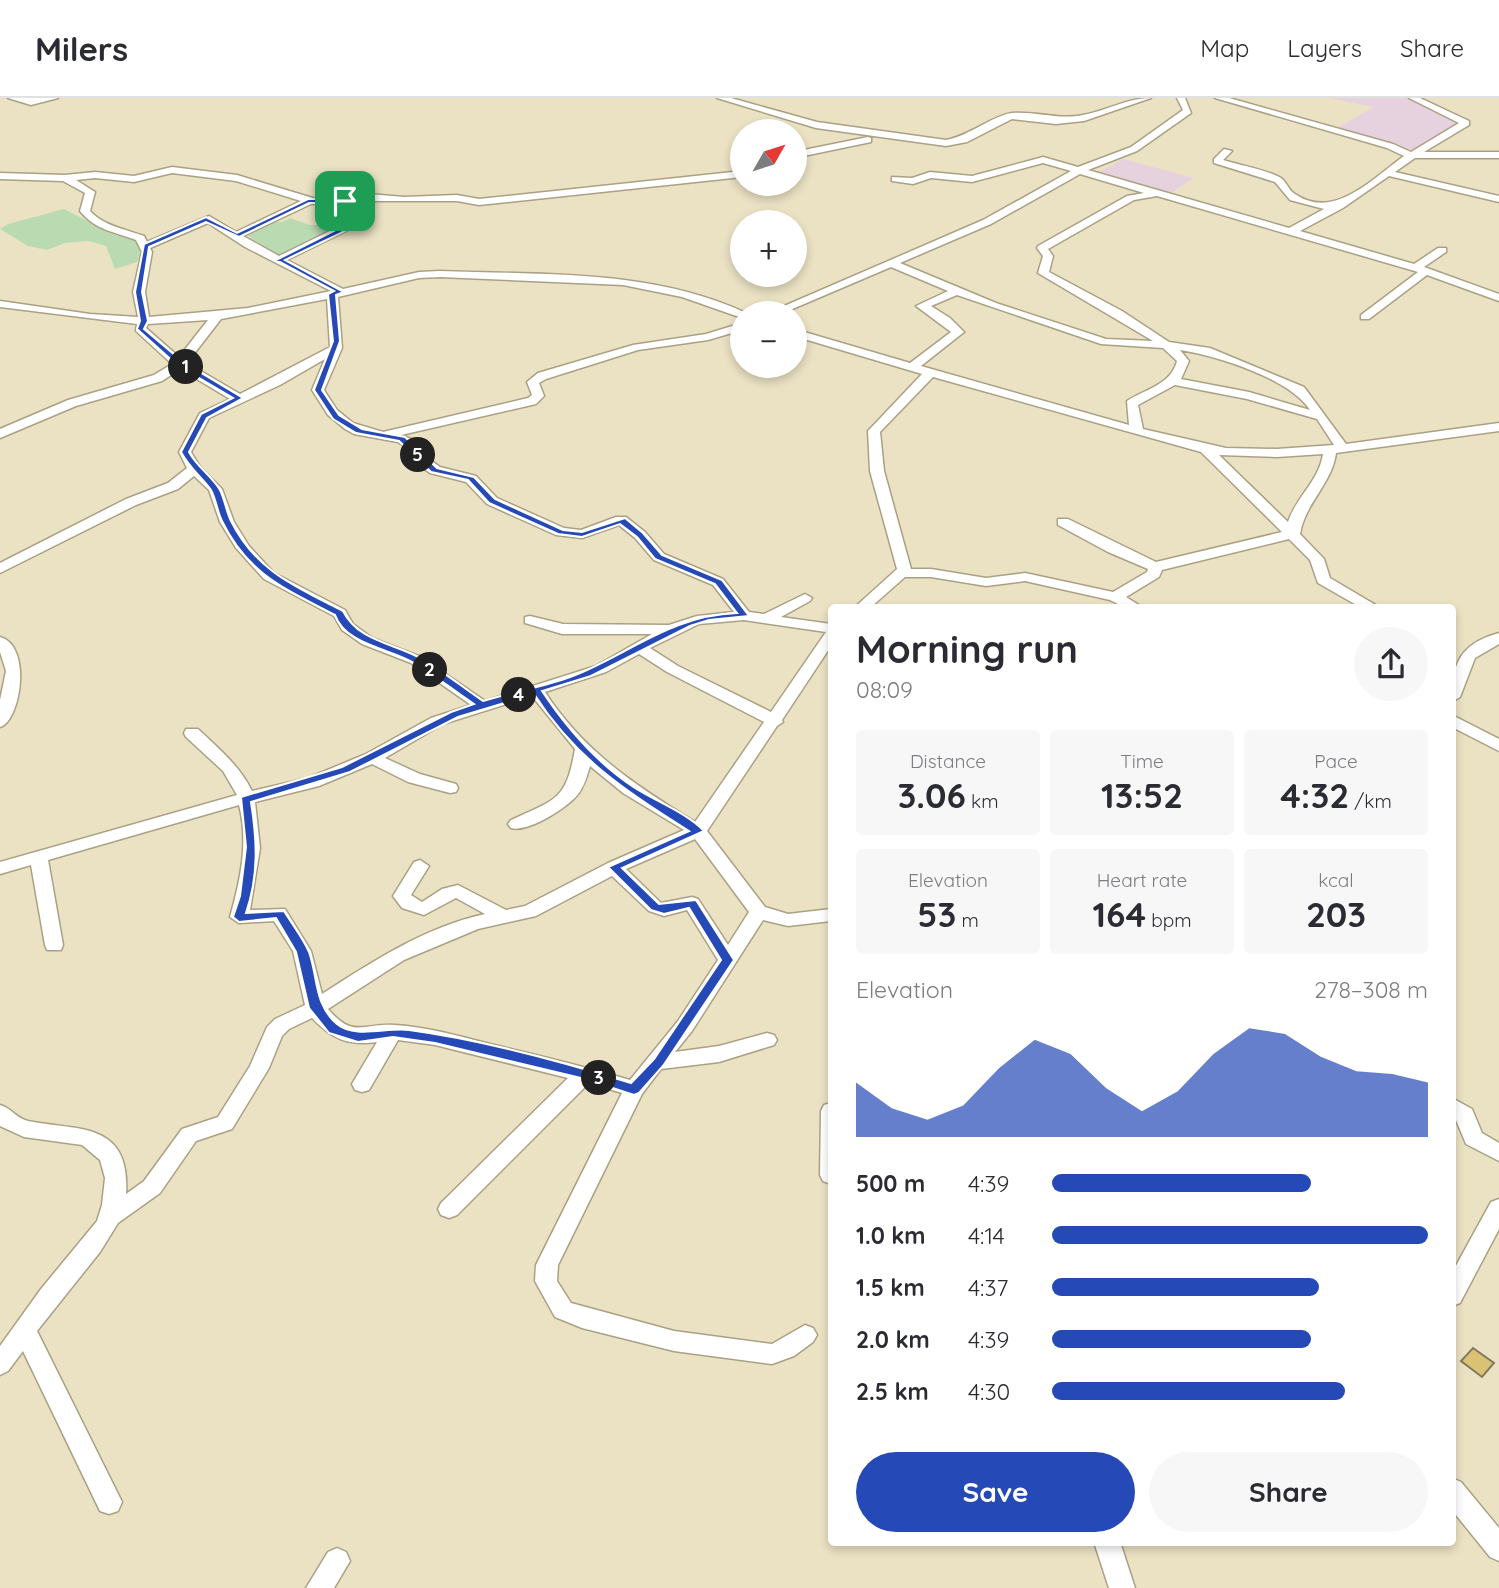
<!DOCTYPE html>
<html lang="en">
<head>
<meta charset="utf-8">
<style>
	:root { --surface:#fff; --page:#f7f7f7; --text:#2b2b33; --muted:#7c7c81; --line:#e1e1e2; --accent:#2549b7 }
	body { margin:0; font-family:Quicksand,sans-serif; background:var(--page); color:var(--text); height:100vh; display:flex; flex-direction:column; font-size:26px; white-space:nowrap }
	* { box-sizing:border-box; margin:0 }
	p { font-size:23px; color:var(--muted) }
	.icon { flex:none; width:38px; height:38px; fill:none; stroke:currentColor; stroke-width:2; stroke-linecap:round; stroke-linejoin:round }
	.map { position:relative; flex:1; overflow:hidden }
	.sheet { position:absolute; left:828px; top:506px; width:628px; height:942px; display:flex; flex-direction:column; background:var(--surface); border-radius:7px; box-shadow:0 4px 10px #0003 }
	.sheet>* { flex:none }
	.needle { width:46px; rotate:51deg }
	.buttons { position:absolute; left:730px; top:21px; display:grid; gap:14px }
	.buttons a { display:grid; place-items:center; width:77px; height:77px; border-radius:50%; background:var(--surface); box-shadow:0 4px 10px #0003; font-size:35px }
	.pin { position:absolute; display:grid; place-items:center; width:60px; height:60px; color:#fff; margin:-30px; border-radius:14px; box-shadow:0 4px 10px #0006 }
	.km { position:absolute; width:35px; height:35px; margin:-18px; border-radius:50%; background:#222; color:#fff; font-size:19px; line-height:35px; text-align:center }
	.round { display:grid; place-items:center; flex:none; width:74px; height:74px; border-radius:37px; background:var(--page) }
	.summary { display:flex; align-items:center; justify-content:space-between; height:119px; padding:0 28px }
	h1 { font-size:38px; font-weight:700; line-height:52px }
	.metrics { display:grid; grid-template-columns:repeat(3,1fr); gap:10px; height:119px; padding:7px 28px }
	.metrics div { display:grid; align-content:center; border-radius:7px; background:var(--page); text-align:center }
	.metrics b { font-size:35px; font-weight:700 }
	.metrics small { font-size:19px; font-weight:400 }
	.metrics p { font-size:19px }
	.chart { height:196px; padding:14px 28px }
	.chart p { display:flex; justify-content:space-between }
	.chart svg { width:100%; height:126px; margin-top:7px; fill:var(--accent); opacity:.7 }
	.action { display:flex; gap:14px; margin-top:auto; padding:14px 28px }
	.action a { flex:1; height:80px; border-radius:42px; background:var(--accent); color:#fff; font-size:28px; font-weight:700; line-height:80px; text-align:center }
	.action a+a { background:var(--page); color:var(--text) }
	ul { padding:0 28px; list-style:none; font-size:23px }
	li { display:grid; grid-template-columns:112px 84px 1fr; align-items:center; height:52px }
	li i { height:18px; border-radius:9px; background:var(--accent) }
	header { display:flex; align-items:center; gap:42px; box-sizing:border-box; height:98px; padding:0 35px; background:var(--surface); border-bottom:2px solid var(--line) }
	header strong { font-size:33px }
	nav { display:flex; gap:38px; margin-inline-start:auto; font-size:24px }
	.map>svg:first-child { display:block }
	.education { fill:#e6d1df }
	.green { fill:#badbb1 }
	.building { fill:#dac174; stroke:#827a5f; stroke-width:2 }
	.lines { fill:none; stroke-linecap:round; stroke-linejoin:round }
	.minor-casing { stroke:#aaa185; stroke-width:3 }
	.minor { fill:#fff; fill-rule:evenodd }
	.route { fill:#2549b7; stroke:#fff; stroke-width:2; fill-rule:evenodd }
</style>
</head>
<body>
<header>
<strong>Milers</strong>
<nav><a>Map</a><a>Layers</a><a>Share</a></nav>
</header>
<div class="map">
<svg width="1499" height="1490" viewBox="0 0 1499 1490">
	<rect width="100%" height="100%" fill="#ebe2c4"/>
	<path class="education" d="M 1329,0 L 1406,0 L 1461,26 L 1417,51 L 1407,51 L 1335,31 L 1374,9 Z
		M 1123,61 L 1194,80 L 1169,96 L 1096,76 Z"/>
	<path class="green" d="M 64,111 L 117,138 L 129,137 L 140,141 L 143,155 L 137,164 L 115,171 L 106,148 L 88,143 L 65,145 L 47,152 L 28,148 L 0,131 L 8,126 Z
		M 290,120 L 310,127 L 331,127 L 336,132 L 279,159 L 244,135 L 267,123 L 282,124 Z"/>
	<path class="building" d="M 1473,1250 L 1494,1265 L 1482,1279 L 1461,1263 Z"/>
	<g class="lines">
		<g class="minor-casing">
			<path id="minor" d="M 8,0 L 58,0 L 31,7 Z
				M 717,0 L 731,0 L 817,24 L 946,42 C 969,38 994,17 1012,15 C 1036,13 1058,22 1083,17 C 1106,13 1127,0 1151,0 L 1084,23 L 1056,26 L 1012,21 L 967,44 L 946,48 L 816,30 Z
				M 1177,0 L 1185,0 L 1191,15 L 1137,53 L 1088,72 L 1289,130 L 1324,111 L 1290,102 L 1275,84 L 1214,65 L 1214,61 L 1224,51 L 1232,53 L 1223,62 C 1239,67 1268,72 1281,80 C 1287,84 1288,92 1295,96 C 1334,123 1373,80 1404,58 L 1387,50 L 1215,0 L 1229,0 L 1393,46 L 1411,54 L 1459,25 L 1409,0 L 1420,0 L 1469,23 L 1469,27 L 1424,54 L 1499,54 L 1499,60 L 1415,60 L 1395,74 L 1499,98 L 1499,104 L 1389,78 L 1343,110 L 1300,133 L 1414,166 L 1438,150 L 1446,150 L 1446,154 L 1424,169 L 1499,196 L 1499,203 L 1427,177 L 1369,221 L 1361,221 L 1361,217 L 1418,174 L 1157,98 L 1134,102 L 1048,151 L 1053,158 L 1049,174 L 1122,213 L 1169,244 L 1210,250 L 1304,289 L 1346,346 L 1499,325 L 1499,333 L 1336,355 C 1332,386 1305,405 1300,436 L 1324,461 L 1330,480 L 1379,509 L 1360,509 L 1318,485 L 1310,462 L 1289,441 L 1162,472 L 1159,479 L 1126,499 L 1142,509 L 1124,509 L 1110,502 L 1025,483 L 986,488 L 931,479 L 905,479 L 871,509 L 855,509 L 897,471 L 870,373 L 868,333 L 922,276 L 794,238 L 794,231 L 910,265 L 951,234 L 916,208 L 948,193 L 891,169 L 783,215 L 768,215 L 983,122 L 1071,73 L 1043,65 L 972,84 L 931,80 L 913,86 L 892,83 L 892,79 L 912,80 L 930,74 L 972,78 L 1043,59 L 1078,69 L 1131,49 L 1183,12 ZM 1080,76 L 1144,95 L 1127,98 L 1038,148 L 1037,150 L 1043,158 L 1038,175 L 1153,243 L 1106,241 L 996,205 L 900,165 L 991,126 ZM 957,197 L 1101,246 L 1163,250 L 1177,263 C 1171,287 1145,291 1127,303 L 1129,327 L 921,268 L 964,234 L 950,220 L 931,208 ZM 1180,252 C 1217,258 1289,280 1310,312 L 1249,294 L 1181,281 L 1189,263 ZM 933,279 L 1201,354 L 1282,434 L 1156,464 L 1068,421 L 1058,421 L 1058,427 L 1108,454 L 1148,471 L 1147,474 L 1113,494 L 1025,475 L 986,480 L 931,471 L 911,471 L 884,373 L 880,334 ZM 1175,287 L 1247,301 L 1317,321 L 1334,347 L 1277,351 L 1226,350 L 1143,331 L 1138,307 ZM 1323,356 C 1319,383 1296,399 1288,424 L 1219,357 L 1277,359 Z
				M 868,39 L 871,40 L 871,44 L 794,60 L 794,54 Z
				M 172,69 L 237,77 L 316,101 L 369,96 L 404,99 L 457,97 L 479,101 L 742,73 L 742,79 L 479,107 L 457,103 L 356,103 L 370,110 L 346,133 L 287,162 L 343,191 L 419,174 L 440,173 C 542,177 652,171 746,215 L 742,215 L 742,220 L 682,199 L 623,187 L 440,179 L 419,180 L 338,199 L 342,250 L 324,292 L 337,312 L 353,325 L 383,334 L 528,300 L 532,297 L 527,284 L 538,275 L 633,247 L 706,236 L 742,225 L 742,232 L 708,242 L 638,252 L 546,281 L 539,285 L 544,298 L 536,306 L 401,337 L 416,343 L 426,359 L 440,369 L 476,378 L 497,400 L 564,430 L 581,432 L 616,419 L 626,419 L 645,434 L 664,456 L 723,481 L 749,514 L 764,516 L 805,496 L 812,500 L 810,503 L 781,519 L 831,526 L 831,548 L 782,622 L 783,624 L 777,628 L 707,733 L 765,809 L 788,816 L 831,811 L 831,823 L 788,828 L 763,822 L 692,933 L 675,954 L 719,948 L 767,935 L 774,937 L 777,942 L 774,947 L 719,964 L 661,971 L 642,996 L 558,1167 L 557,1183 L 571,1205 L 674,1233 L 772,1246 L 805,1227 L 813,1230 L 817,1237 L 813,1244 L 794,1258 L 772,1266 L 674,1253 L 582,1230 L 555,1219 L 535,1183 L 536,1167 L 622,995 L 589,985 L 457,1117 L 449,1120 L 441,1117 L 438,1111 L 441,1105 L 568,980 L 435,947 L 398,942 L 369,992 L 362,994 L 355,992 L 352,986 L 377,944 C 348,948 332,941 312,920 L 289,931 L 282,938 L 269,970 L 232,1031 L 196,1043 L 160,1095 L 118,1125 L 100,1154 L 37,1233 L 122,1404 L 118,1413 L 109,1416 L 100,1413 L 23,1253 L 8,1273 L 0,1277 L 0,1248 L 41,1191 L 97,1123 L 102,1107 L 105,1080 L 100,1062 L 82,1047 L 24,1039 L 0,1028 L 0,1007 C 11,1010 16,1020 28,1023 C 76,1033 131,1022 126,1096 L 144,1083 L 182,1031 L 218,1019 L 250,968 L 267,929 L 275,921 L 305,907 L 293,853 L 274,823 L 239,825 L 230,819 C 240,784 249,744 239,707 L 48,762 L 63,847 L 61,852 L 47,852 L 45,847 L 31,767 L 0,776 L 0,764 L 237,697 L 223,673 L 186,639 L 184,635 L 186,631 L 198,631 C 219,651 239,667 252,693 L 308,680 L 366,656 L 431,620 L 471,607 L 411,565 L 362,546 L 342,532 L 334,518 L 264,481 L 236,450 L 220,424 L 209,392 L 194,378 L 178,391 L 136,407 L 0,475 L 0,465 L 126,401 L 168,385 L 187,370 L 179,354 L 200,315 L 230,301 L 180,271 L 162,283 L 76,308 L 0,340 L 0,331 L 68,302 L 154,277 L 172,266 L 136,233 L 137,226 L 0,209 L 0,203 L 90,216 L 138,219 L 133,194 L 142,154 L 136,142 C 115,134 95,132 80,113 L 85,95 L 63,83 L 0,81 L 0,75 L 65,77 L 95,74 L 134,78 ZM 172,75 L 236,83 L 301,103 L 236,134 L 209,118 L 147,144 L 144,138 C 125,131 104,128 90,113 L 95,94 L 76,82 L 95,80 L 134,84 ZM 343,104 L 358,111 L 338,129 L 279,158 L 243,138 L 311,106 ZM 208,125 L 245,149 L 331,193 L 248,210 L 149,219 L 145,194 L 152,154 L 150,150 ZM 327,201 L 330,249 L 240,296 L 187,265 L 221,221 ZM 208,222 L 179,259 L 146,230 L 148,226 ZM 325,261 L 312,292 L 328,317 L 345,331 L 354,336 L 398,344 L 406,349 L 416,365 L 430,375 L 466,384 L 487,406 L 556,437 L 582,440 L 619,427 L 635,440 L 654,462 L 713,487 L 734,514 L 697,518 L 669,527 L 563,526 L 530,518 L 525,519 L 525,525 L 562,536 L 652,536 L 596,568 L 485,603 L 421,559 L 372,540 L 353,526 L 345,512 L 274,475 L 249,448 L 234,424 L 222,391 L 200,369 L 191,354 L 209,320 L 280,287 ZM 744,522 L 826,534 L 771,614 L 678,568 L 650,550 L 699,526 ZM 639,556 L 667,574 L 764,624 L 695,724 C 635,687 584,654 545,594 L 606,574 ZM 532,598 L 575,651 C 566,702 557,701 511,722 L 508,726 L 511,730 C 528,735 569,709 579,695 C 585,686 587,678 590,668 L 623,695 L 684,732 L 608,765 L 525,808 L 506,812 L 458,787 L 442,791 L 422,804 L 411,797 L 429,768 L 420,762 L 414,764 L 393,798 L 402,810 L 424,817 L 456,800 L 485,816 C 425,829 372,864 322,896 L 311,853 L 285,811 L 250,812 L 260,750 L 255,704 L 319,688 L 372,666 L 408,684 L 450,695 L 456,694 L 458,690 L 456,686 L 420,676 L 385,660 L 443,626 ZM 695,741 L 749,814 L 728,847 L 698,801 L 692,799 L 661,805 L 626,771 ZM 612,778 L 649,813 L 664,818 L 687,812 L 718,862 L 678,923 L 630,982 C 583,968 537,957 490,946 C 459,938 427,929 395,927 C 362,925 354,941 328,911 L 404,862 L 478,831 L 536,818 Z
				M 1499,535 L 1499,546 L 1475,560 L 1460,599 L 1452,604 C 1452,566 1459,546 1499,535 Z
				M 0,539 C 33,548 20,624 0,629 L 0,602 L 6,573 L 0,554 Z
				M 1452,617 L 1499,641 L 1499,653 L 1452,629 Z
				M 1452,1000 L 1472,1011 L 1482,1035 L 1499,1045 L 1499,1063 L 1466,1046 L 1456,1022 L 1452,1019 Z
				M 831,1005 L 831,1086 L 823,1083 L 820,1077 L 821,1013 L 824,1007 Z
				M 1499,1101 L 1499,1131 L 1460,1205 L 1452,1208 L 1452,1175 L 1491,1104 Z
				M 1452,1380 L 1461,1384 L 1499,1430 L 1499,1463 L 1490,1459 L 1452,1412 Z
				M 1094,1444 L 1120,1444 L 1135,1490 L 1109,1490 Z
				M 337,1450 L 346,1454 L 350,1463 L 334,1490 L 306,1490 L 328,1454 Z"/>
		</g>
		<use href="#minor" class="minor"/>
	</g>
	<path class="route" d="M 308,101 L 345,101 L 368,110 L 345,133 L 285,162 L 344,194 L 336,197 L 340,243 L 322,292 L 339,317 L 362,331 L 405,339 L 437,370 L 474,379 L 495,401 L 563,432 L 582,434 L 625,420 L 643,435 L 662,457 L 722,482 L 749,518 L 709,522 L 690,528 L 591,578 L 542,593 C 566,629 598,666 635,690 C 657,704 687,715 704,733 L 622,770 L 659,806 L 696,802 L 734,862 L 663,968 L 639,995 L 634,997 L 585,981 L 435,945 L 393,939 L 358,944 L 329,935 L 309,910 L 296,854 L 276,820 L 239,824 L 233,819 L 240,798 L 246,749 L 241,699 L 342,669 L 451,614 L 474,606 C 454,593 435,577 414,565 C 389,550 346,547 335,517 C 286,491 248,477 222,423 C 217,413 216,401 211,392 C 202,379 190,371 181,354 L 201,316 L 233,300 L 177,267 L 137,231 L 140,223 L 135,194 L 144,146 L 206,119 L 237,135 ZM 309,105 L 344,105 L 360,111 L 340,130 L 276,162 L 334,193 L 328,196 L 333,243 L 314,292 L 333,321 L 356,335 L 399,343 L 431,374 L 468,382 L 489,405 L 558,436 L 582,439 L 620,426 L 637,439 L 655,461 L 715,486 L 737,515 C 678,517 639,548 587,572 C 555,587 517,593 483,603 C 462,589 442,572 420,560 C 393,545 358,543 343,513 C 296,489 256,473 231,423 C 226,413 225,402 220,392 C 212,378 197,369 189,354 L 207,320 L 243,300 L 183,264 L 144,231 L 148,223 L 142,194 L 149,149 L 206,124 L 239,139 ZM 534,596 C 575,660 626,694 689,733 L 608,769 L 651,812 L 664,816 L 689,810 L 721,862 L 654,961 L 631,985 C 560,963 484,942 409,932 C 387,929 355,941 337,926 C 314,907 318,879 309,854 C 303,840 292,826 284,813 L 246,815 C 259,777 257,742 251,704 L 350,674 L 458,619 Z"/>
</svg>
<div class="buttons">
<a><svg class="needle" viewBox="-14 -14 28 28"><path d="M0-13l5 13h-10z" fill="#e53935"/><path d="M0 13l5-13h-10z" fill="#7c7c81"/></svg></a>
<a>+</a>
<a>−</a>
</div>
<div class="pin" style="left:345px;top:103px;background:#1e9e55"><svg class="icon" aria-label="arrive" viewBox="0 0 24 24"><path d="M6 21V4h12l-3 4 3 4H6"/></svg></div>
<b class="km" style="left:186px;top:269px">1</b>
<b class="km" style="left:430px;top:572px">2</b>
<b class="km" style="left:599px;top:980px">3</b>
<b class="km" style="left:519px;top:597px">4</b>
<b class="km" style="left:418px;top:357px">5</b>
<section class="sheet">
<div class="summary"><div><h1>Morning run</h1><p>08:09</p></div><a class="round"><svg class="icon" aria-label="share" viewBox="0 0 24 24"><path d="M12 15V3M7 8l5-5 5 5M5 13v7h14v-7"/></svg></a></div>
<div class="metrics">
<div><p>Distance</p><b>3.06<small> km</small></b></div>
<div><p>Time</p><b>13:52</b></div>
<div><p>Pace</p><b>4:32<small> /km</small></b></div>
</div>
<div class="metrics">
<div><p>Elevation</p><b>53<small> m</small></b></div>
<div><p>Heart rate</p><b>164<small> bpm</small></b></div>
<div><p>kcal</p><b>203</b></div>
</div>
<div class="chart"><p><span>Elevation</span>278–308 m</p>
<svg viewBox="0 0 160 44" preserveAspectRatio="none"><path d="M0 44V25L10 34L20 38L30 33L40 20L50 10L60 15L70 27L80 35L90 28L100 15L110 6L120 8L130 16L140 21L150 22L160 25V44z"/></svg>
</div>
<ul>
<li><b>500 m</b>4:39<i style="width:69%"></i></li>
<li><b>1.0 km</b>4:14<i style="width:100%"></i></li>
<li><b>1.5 km</b>4:37<i style="width:71%"></i></li>
<li><b>2.0 km</b>4:39<i style="width:69%"></i></li>
<li><b>2.5 km</b>4:30<i style="width:78%"></i></li>
</ul>
<div class="action"><a>Save</a><a>Share</a></div>
</section>
</div>
</body>
</html>
